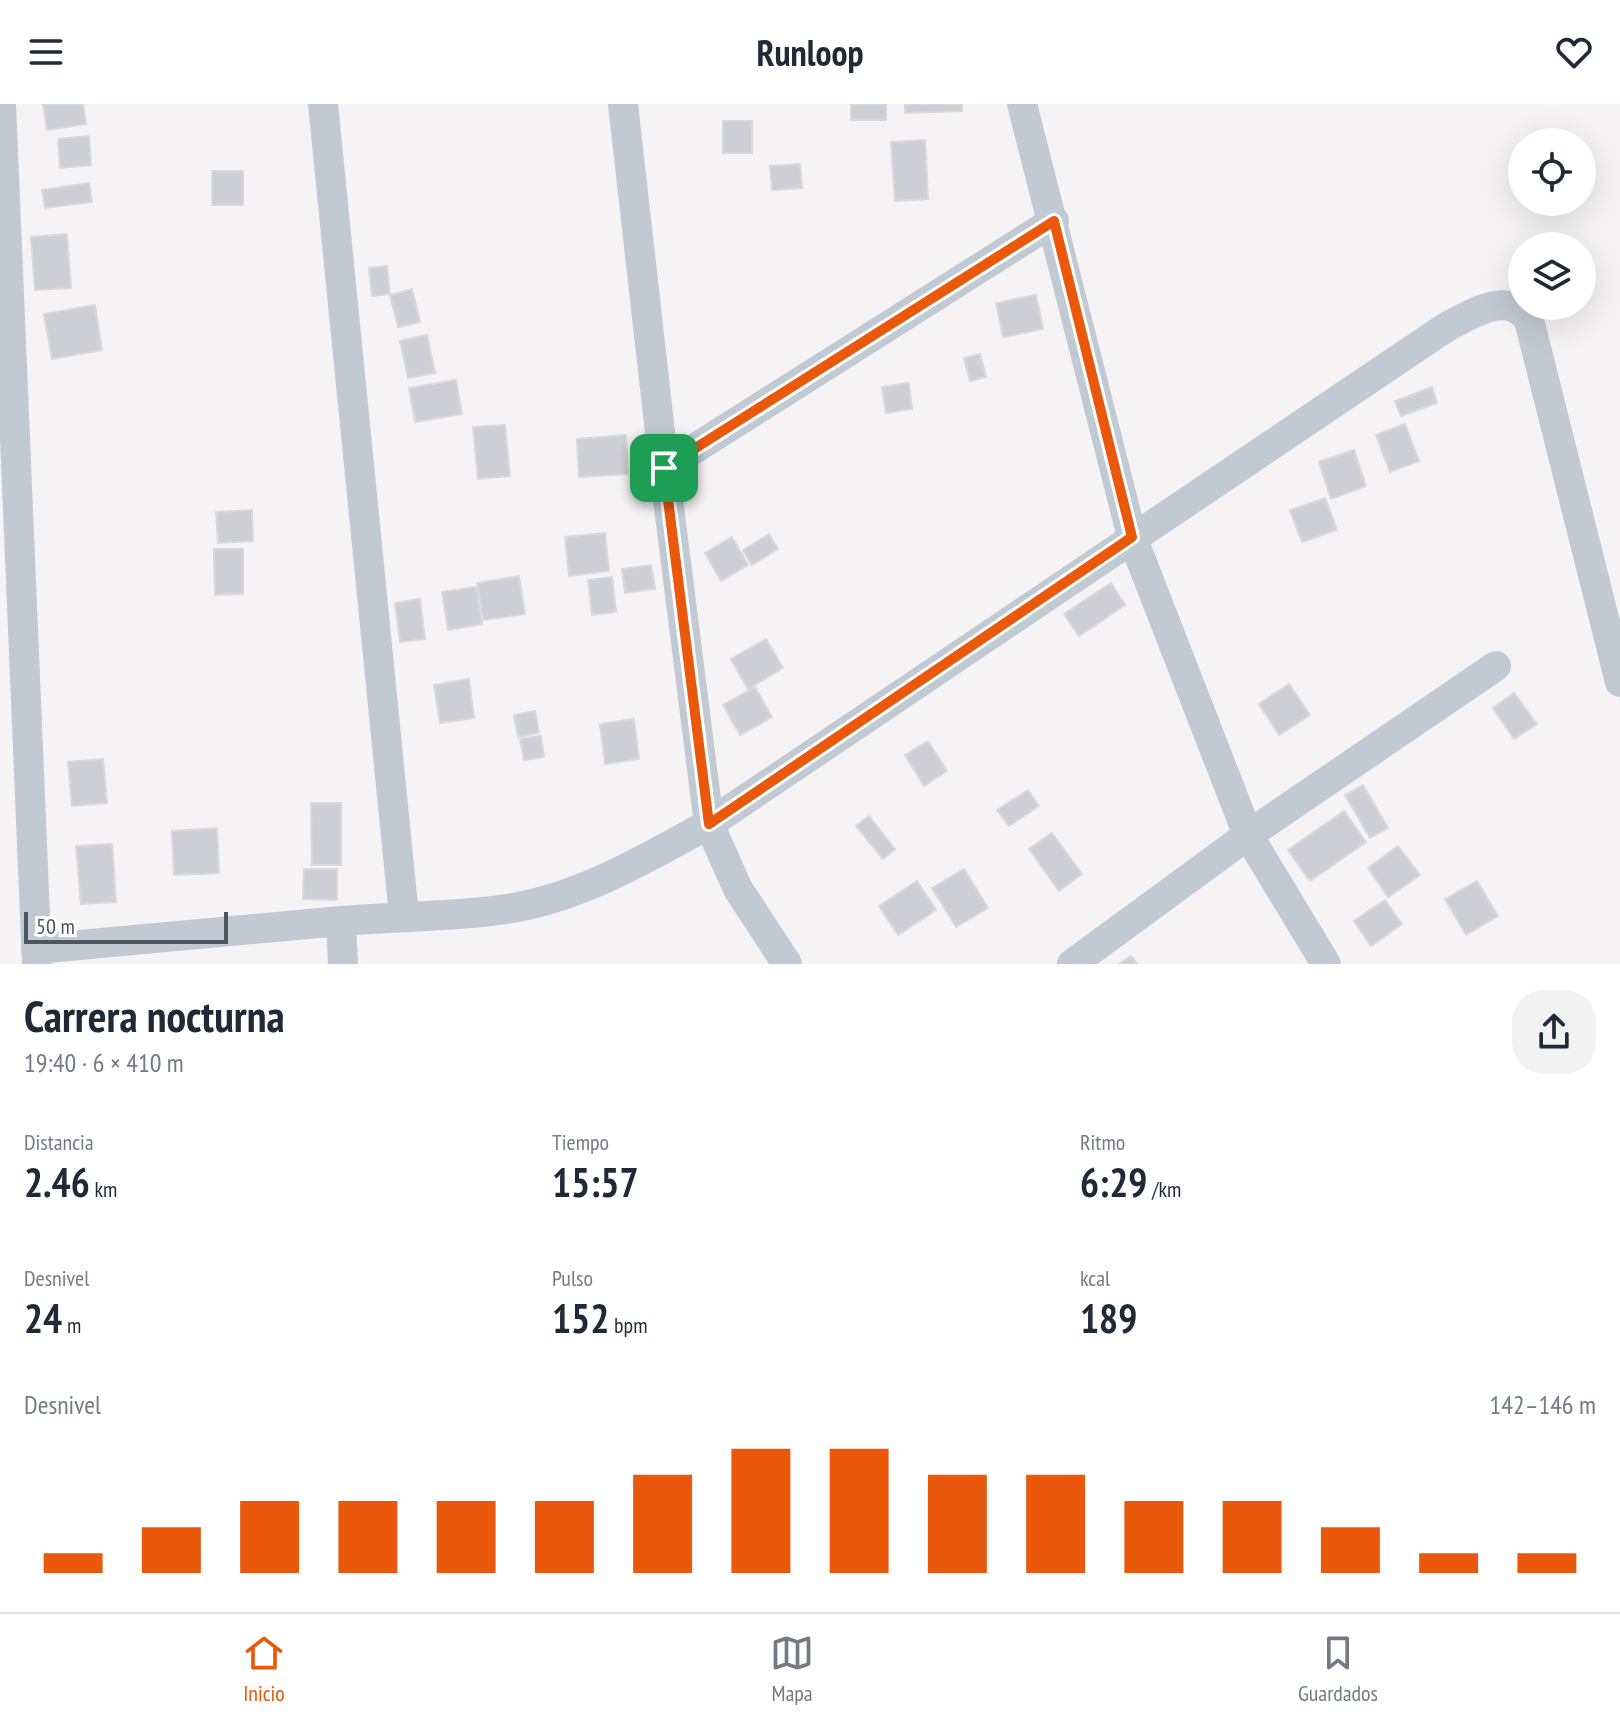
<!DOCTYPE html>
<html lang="es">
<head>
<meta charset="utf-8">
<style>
	:root { --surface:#fff; --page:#f2f2f3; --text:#1f2937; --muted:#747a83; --line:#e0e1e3; --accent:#ea580c }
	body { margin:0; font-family:"PT Sans Narrow",sans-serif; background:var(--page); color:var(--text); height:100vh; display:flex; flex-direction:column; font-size:30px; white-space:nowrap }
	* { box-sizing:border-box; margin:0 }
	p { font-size:26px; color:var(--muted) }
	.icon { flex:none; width:44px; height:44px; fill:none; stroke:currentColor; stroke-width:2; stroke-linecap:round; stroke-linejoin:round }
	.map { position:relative; height:860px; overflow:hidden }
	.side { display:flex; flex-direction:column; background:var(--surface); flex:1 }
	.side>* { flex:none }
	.tools { position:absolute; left:1508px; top:24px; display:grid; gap:16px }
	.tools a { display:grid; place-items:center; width:88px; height:88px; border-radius:50%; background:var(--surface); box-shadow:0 8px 32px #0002; font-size:40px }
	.scale { position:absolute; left:24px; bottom:20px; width:204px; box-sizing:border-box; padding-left:8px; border:4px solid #4a5661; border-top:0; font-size:22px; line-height:28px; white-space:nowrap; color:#4a5661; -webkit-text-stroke:6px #fff; paint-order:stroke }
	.pin { position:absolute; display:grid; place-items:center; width:68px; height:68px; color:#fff; margin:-34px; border-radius:16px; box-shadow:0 4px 12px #0006 }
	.round { display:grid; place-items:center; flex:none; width:84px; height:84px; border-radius:32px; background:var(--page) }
	.overview { display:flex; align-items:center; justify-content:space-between; height:136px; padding:0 24px }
	h1 { font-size:44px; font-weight:700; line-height:60px }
	.figures { display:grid; grid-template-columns:repeat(3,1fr); gap:12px; height:136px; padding:8px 24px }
	.figures div { display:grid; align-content:center }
	.figures b { font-size:40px; font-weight:700 }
	.figures small { font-size:22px; font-weight:400 }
	.figures p { font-size:22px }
	.chart { height:224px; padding:16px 24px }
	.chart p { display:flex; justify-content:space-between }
	.chart svg { width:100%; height:144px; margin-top:8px; stroke:var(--accent); stroke-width:6 }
	header { display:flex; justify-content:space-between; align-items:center; height:104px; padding:0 24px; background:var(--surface); font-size:36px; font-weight:700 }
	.tab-bar { display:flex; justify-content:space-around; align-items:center; height:112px; border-top:2px solid var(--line); background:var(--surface); font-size:22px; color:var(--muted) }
	.tab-bar a { display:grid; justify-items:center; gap:4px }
	.tab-bar .selected { color:var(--accent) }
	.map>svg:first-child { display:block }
	.building { fill:#cdcfd5; stroke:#d7d9de; stroke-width:2 }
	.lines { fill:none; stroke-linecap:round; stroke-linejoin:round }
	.minor { stroke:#c1cad2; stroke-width:30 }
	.route-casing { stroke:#fff; stroke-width:16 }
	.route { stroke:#ea580c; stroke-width:10 }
</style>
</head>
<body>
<header><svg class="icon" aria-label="menu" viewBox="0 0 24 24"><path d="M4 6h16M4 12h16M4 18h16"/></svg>Runloop<svg class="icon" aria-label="heart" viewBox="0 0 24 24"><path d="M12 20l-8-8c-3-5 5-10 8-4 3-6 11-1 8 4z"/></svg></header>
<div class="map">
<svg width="1620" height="860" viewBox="0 0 1620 860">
	<rect width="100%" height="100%" fill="#f5f3f3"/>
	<path class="building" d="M 43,0 L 83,0 L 86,20 L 47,26 Z
		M 851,0 L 886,0 L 886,16 L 851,16 Z
		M 905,0 L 962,0 L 962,7 L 905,9 Z
		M 723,17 L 752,17 L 752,49 L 723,49 Z
		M 89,32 L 91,61 L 60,64 L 58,35 Z
		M 925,36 L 928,95 L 895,97 L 891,38 Z
		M 800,60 L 802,84 L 772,86 L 770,62 Z
		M 212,67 L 243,67 L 243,101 L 212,101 Z
		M 89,79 L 92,98 L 45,104 L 42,86 Z
		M 67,130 L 71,184 L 35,186 L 31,133 Z
		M 387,162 L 390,190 L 372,192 L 369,164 Z
		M 412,185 L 420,218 L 398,223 L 390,191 Z
		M 1036,191 L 1043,225 L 1003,233 L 996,199 Z
		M 95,201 L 102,246 L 52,255 L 44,210 Z
		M 427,231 L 435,269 L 408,274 L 400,237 Z
		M 980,250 L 986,273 L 970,277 L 964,254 Z
		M 456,276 L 462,310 L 415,318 L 409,284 Z
		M 909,279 L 912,305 L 886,309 L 882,283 Z
		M 1432,283 L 1437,299 L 1401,312 L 1395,297 Z
		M 1405,320 L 1419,357 L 1390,368 L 1376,331 Z
		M 505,321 L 510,372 L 478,375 L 473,323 Z
		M 626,331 L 628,370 L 579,373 L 577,335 Z
		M 1354,346 L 1366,382 L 1331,395 L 1319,358 Z
		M 1325,394 L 1337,426 L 1302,438 L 1290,406 Z
		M 252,406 L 253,437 L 218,439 L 216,408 Z
		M 605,429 L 609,467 L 569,472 L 565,433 Z
		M 769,430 L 778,445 L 752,461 L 743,446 Z
		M 732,433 L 748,461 L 721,477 L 705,449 Z
		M 214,445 L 243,445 L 243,490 L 215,491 Z
		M 651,461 L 655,485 L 625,489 L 622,465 Z
		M 519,472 L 525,510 L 483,516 L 477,479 Z
		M 612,473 L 616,508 L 592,511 L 588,476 Z
		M 1111,479 L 1125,501 L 1079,532 L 1064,510 Z
		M 476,483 L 482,520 L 448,526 L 442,488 Z
		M 420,495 L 425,535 L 400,538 L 395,499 Z
		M 766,535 L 783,564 L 748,585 L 731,555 Z
		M 469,575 L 474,614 L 440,619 L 434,581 Z
		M 1289,580 L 1310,611 L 1279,631 L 1259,600 Z
		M 755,583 L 772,613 L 740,631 L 723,601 Z
		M 1514,589 L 1537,620 L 1514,635 L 1493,604 Z
		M 535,607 L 539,629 L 518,633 L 514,611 Z
		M 634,615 L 639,655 L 605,660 L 600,620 Z
		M 541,632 L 544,653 L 524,656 L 520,635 Z
		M 928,637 L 947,667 L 924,682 L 905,651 Z
		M 103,655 L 107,699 L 72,702 L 68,658 Z
		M 1363,681 L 1388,724 L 1370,734 L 1345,691 Z
		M 1028,686 L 1039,702 L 1009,722 L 997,706 Z
		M 311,699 L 341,699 L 341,761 L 312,761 Z
		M 1344,707 L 1366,738 L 1310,777 L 1288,746 Z
		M 869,712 L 895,745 L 883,755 L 856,722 Z
		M 217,724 L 219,769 L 174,771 L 172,727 Z
		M 1052,729 L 1082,770 L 1059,787 L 1029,745 Z
		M 112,740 L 116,798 L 81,800 L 76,742 Z
		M 1398,742 L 1420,771 L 1388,793 L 1368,764 Z
		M 304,765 L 337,765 L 337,796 L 303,795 Z
		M 964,765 L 988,804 L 956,823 L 932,784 Z
		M 917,777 L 936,806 L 898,831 L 879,802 Z
		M 1477,777 L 1498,812 L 1466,831 L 1445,795 Z
		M 1385,796 L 1402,820 L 1371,842 L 1354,817 Z
		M 1131,852 L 1137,860 L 1119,860 Z"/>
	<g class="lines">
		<path class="minor" d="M 1,0 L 37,860
			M 323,0 L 404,812
			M 623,0 L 664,364 L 709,720 L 738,785 L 787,860
			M 1022,0 L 1132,433 L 1248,731 L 1326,860
			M 664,364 L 1054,117
			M 36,845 L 341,817
			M 343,860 L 341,817 C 399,812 461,813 518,803 C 587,790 648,753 709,720 L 1448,222 C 1475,209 1507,186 1529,216 L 1620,578
			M 1072,860 L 1248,731 L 1496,562"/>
	</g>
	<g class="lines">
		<g class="route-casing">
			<path id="route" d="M 1054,117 L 1132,433 L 709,720 L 664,364 Z"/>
		</g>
		<use href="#route" class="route"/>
	</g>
</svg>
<div class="tools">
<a><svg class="icon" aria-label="locate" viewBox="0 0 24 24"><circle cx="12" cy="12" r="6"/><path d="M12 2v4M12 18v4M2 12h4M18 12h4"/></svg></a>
<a><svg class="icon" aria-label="layers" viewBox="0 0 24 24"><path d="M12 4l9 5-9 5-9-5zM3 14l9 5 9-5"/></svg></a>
</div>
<div class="scale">50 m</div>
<div class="pin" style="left:664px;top:364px;background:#1e9e55"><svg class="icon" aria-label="arrive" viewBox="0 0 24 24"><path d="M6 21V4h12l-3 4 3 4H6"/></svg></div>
</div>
<section class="side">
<div class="overview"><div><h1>Carrera nocturna</h1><p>19:40 · 6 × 410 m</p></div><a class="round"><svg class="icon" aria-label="share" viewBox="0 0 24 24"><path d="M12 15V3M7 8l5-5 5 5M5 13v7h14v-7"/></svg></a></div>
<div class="figures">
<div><p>Distancia</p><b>2.46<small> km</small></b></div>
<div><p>Tiempo</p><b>15:57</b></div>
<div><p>Ritmo</p><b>6:29<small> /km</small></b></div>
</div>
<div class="figures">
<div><p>Desnivel</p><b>24<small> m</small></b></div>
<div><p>Pulso</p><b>152<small> bpm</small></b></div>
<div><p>kcal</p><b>189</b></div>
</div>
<div class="chart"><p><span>Desnivel</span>142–146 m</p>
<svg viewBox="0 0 160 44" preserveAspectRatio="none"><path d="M5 44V38M15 44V30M25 44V22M35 44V22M45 44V22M55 44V22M65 44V14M75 44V6M85 44V6M95 44V14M105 44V14M115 44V22M125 44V22M135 44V30M145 44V38M155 44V38"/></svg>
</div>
</section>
<nav class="tab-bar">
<a class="selected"><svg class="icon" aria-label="home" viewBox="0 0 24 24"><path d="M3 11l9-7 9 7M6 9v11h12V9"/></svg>Inicio</a>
<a><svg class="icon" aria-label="map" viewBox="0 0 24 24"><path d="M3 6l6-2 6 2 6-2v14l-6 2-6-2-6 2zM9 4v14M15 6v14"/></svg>Mapa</a>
<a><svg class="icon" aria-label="saved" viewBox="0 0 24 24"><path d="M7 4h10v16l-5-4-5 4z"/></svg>Guardados</a>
</nav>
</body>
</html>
